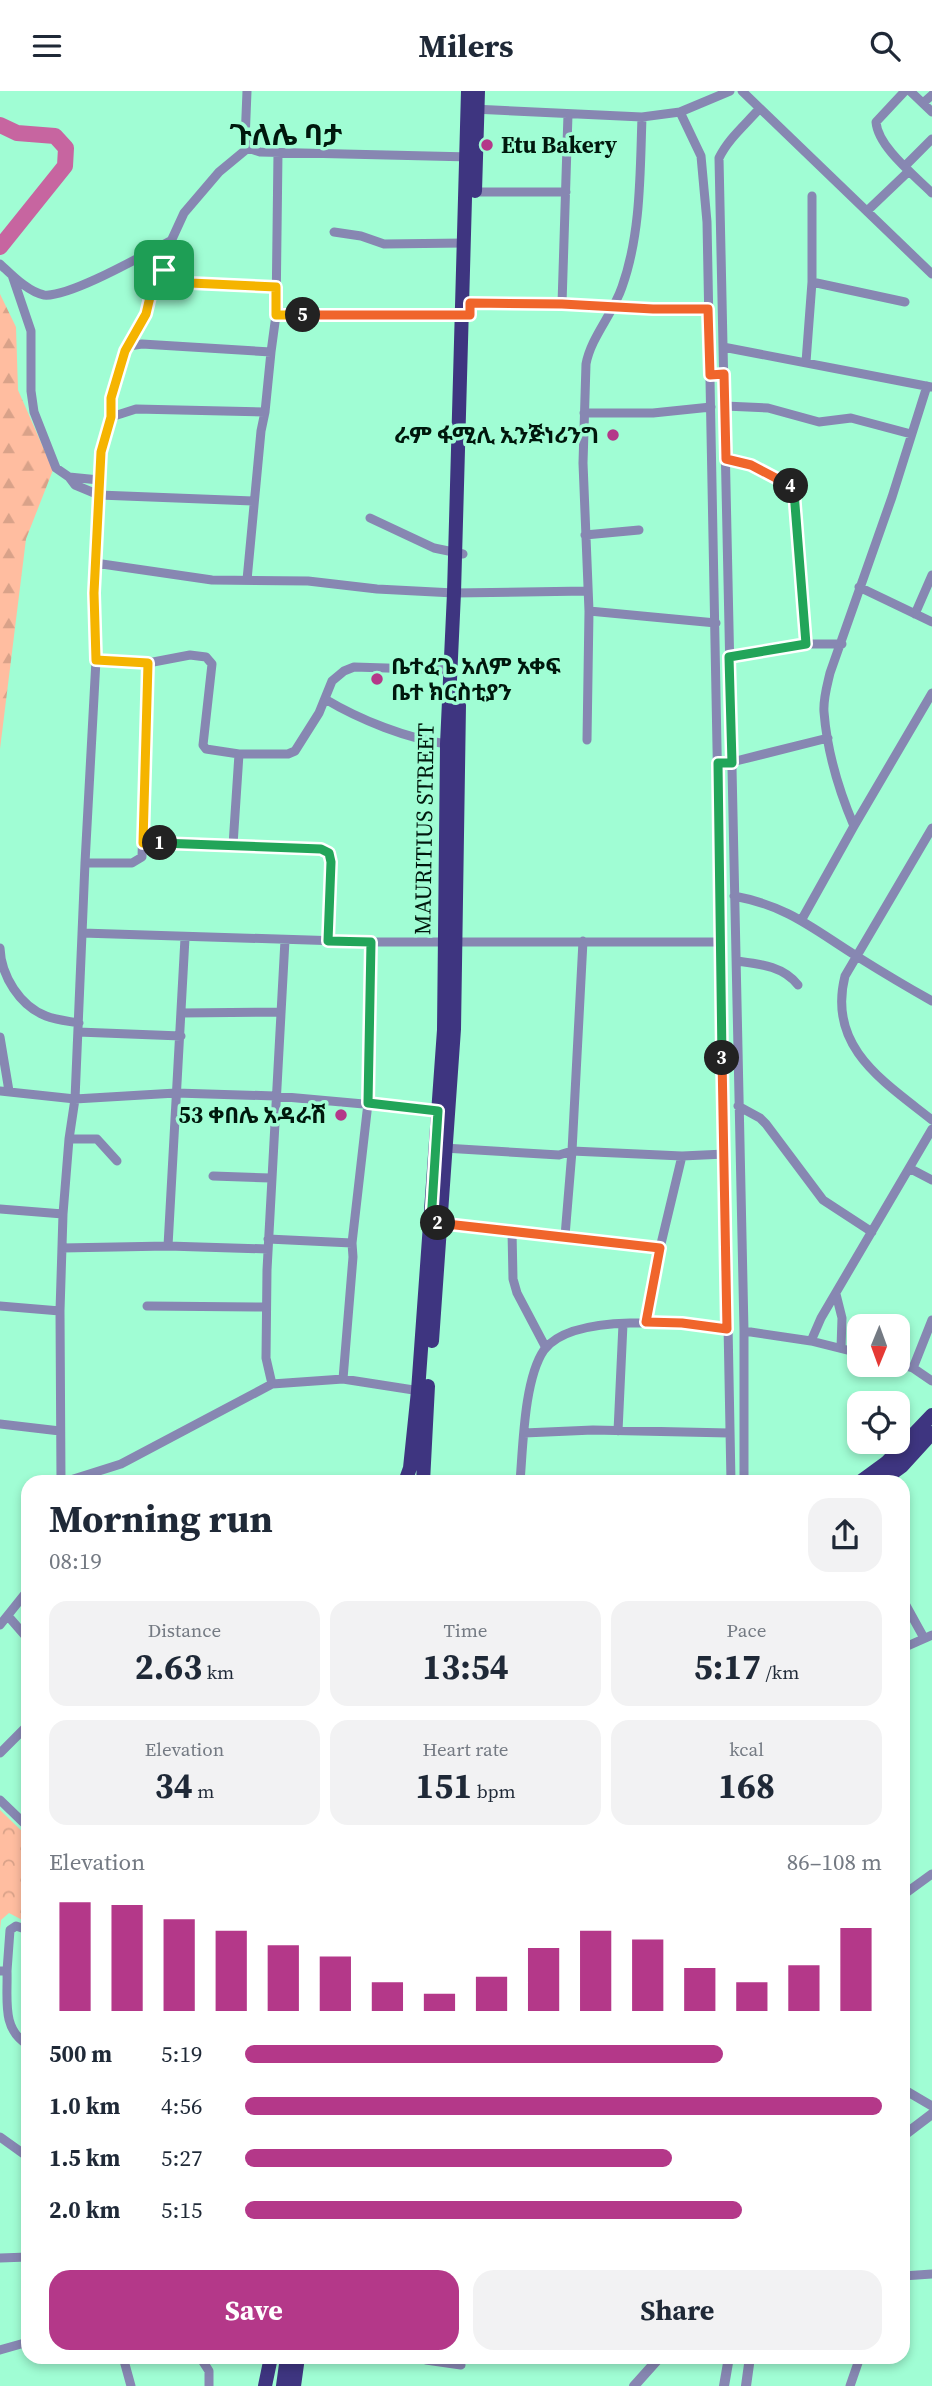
<!DOCTYPE html>
<html lang="en">
<head>
<meta charset="utf-8">
<style>
	:root { --surface:#fff; --page:#f2f2f3; --text:#1f2937; --muted:#747a83; --accent:#b43889 }
	body { margin:0; font-family:"Source Serif 4","Noto Sans Ethiopic",serif; background:var(--page); color:var(--text); height:100vh; display:flex; flex-direction:column; font-size:26px; white-space:nowrap }
	* { box-sizing:border-box; margin:0 }
	p { font-size:23px; color:var(--muted) }
	.icon { flex:none; width:38px; height:38px; fill:none; stroke:currentColor; stroke-width:2; stroke-linecap:round; stroke-linejoin:round }
	.map { position:relative; flex:1; overflow:hidden }
	.sheet { position:absolute; left:21px; top:1384px; width:889px; height:889px; display:flex; flex-direction:column; background:var(--surface); border-radius:21px; box-shadow:0 4px 10px #0003 }
	.sheet>* { flex:none }
	.needle { width:46px; rotate:181deg }
	.tools { position:absolute; left:847px; top:1223px; display:grid; gap:14px }
	.tools a { display:grid; place-items:center; width:63px; height:63px; border-radius:14px; background:var(--surface); box-shadow:0 4px 10px #0003; font-size:35px }
	.pin { position:absolute; display:grid; place-items:center; width:60px; height:60px; color:#fff; margin:-30px; border-radius:14px; box-shadow:0 4px 10px #0006 }
	.km { position:absolute; width:35px; height:35px; margin:-18px; border-radius:50%; background:#222; color:#fff; font-size:19px; line-height:35px; text-align:center }
	.round { display:grid; place-items:center; flex:none; width:74px; height:74px; border-radius:21px; background:var(--page) }
	.headline { display:flex; align-items:center; justify-content:space-between; height:119px; padding:0 28px }
	h1 { font-size:38px; font-weight:700; line-height:52px }
	.figures { display:grid; grid-template-columns:repeat(3,1fr); gap:10px; height:119px; padding:7px 28px }
	.figures div { display:grid; align-content:center; border-radius:18px; background:var(--page); text-align:center }
	.figures b { font-size:35px; font-weight:700 }
	.figures small { font-size:19px; font-weight:400 }
	.figures p { font-size:19px }
	.chart { height:196px; padding:14px 28px }
	.chart p { display:flex; justify-content:space-between }
	.chart svg { width:100%; height:126px; margin-top:7px; stroke:var(--accent); stroke-width:6 }
	.primary-button { display:flex; gap:14px; margin-top:auto; padding:14px 28px }
	.primary-button a { flex:1; height:80px; border-radius:21px; background:var(--accent); color:#fff; font-size:28px; font-weight:700; line-height:80px; text-align:center }
	.primary-button a+a { background:var(--page); color:var(--text) }
	ul { padding:0 28px; list-style:none; font-size:23px }
	li { display:grid; grid-template-columns:112px 84px 1fr; align-items:center; height:52px }
	li i { height:18px; border-radius:9px; background:var(--accent) }
	header { display:flex; justify-content:space-between; align-items:center; height:91px; padding:0 28px; background:var(--surface); font-size:32px; font-weight:700 }
	.map>svg:first-child { display:block }
	.forest { fill:url(#forest-firs) }
	.park { fill:url(#park-crowns) }
	.lines { fill:none; stroke-linecap:round; stroke-linejoin:round }
	.river { stroke:#c765a0; stroke-width:16 }
	.minor { stroke:#8787b2; stroke-width:9 }
	.tertiary { stroke:#8787b2; stroke-width:10 }
	.primary { stroke:#3e3580; stroke-width:14 }
	.split-1-casing { stroke:#fff; stroke-width:14 }
	.split-2-casing { stroke:#fff; stroke-width:14 }
	.split-3-casing { stroke:#fff; stroke-width:14 }
	.split-4-casing { stroke:#fff; stroke-width:14 }
	.split-5-casing { stroke:#fff; stroke-width:14 }
	.split-6-casing { stroke:#fff; stroke-width:14 }
	.split-1 { stroke:#f5b400; stroke-width:9 }
	.split-2 { stroke:#22a559; stroke-width:9 }
	.split-3 { stroke:#f0652b; stroke-width:9 }
	.split-4 { stroke:#22a559; stroke-width:9 }
	.split-5 { stroke:#f0652b; stroke-width:9 }
	.split-6 { stroke:#f5b400; stroke-width:9 }
	.poi-dot { fill:#b43889; stroke:#a0fdd4; stroke-width:2.5 }
	.labels { text-anchor:middle; stroke-width:7; stroke-linejoin:round; paint-order:stroke }
	.poi-label { font-size:23px; font-weight:bold; fill:#00180d; stroke:#a0fdd4; text-anchor:start }
	.street-label { font-size:23px; fill:#00180d; stroke:#a0fdd4 }
	.district-label { font-size:30px; font-weight:bold; fill:#00180d; stroke:#a0fdd4 }
</style>
</head>
<body>
<header><svg class="icon" aria-label="menu" viewBox="0 0 24 24"><path d="M4 6h16M4 12h16M4 18h16"/></svg>Milers<svg class="icon" aria-label="search" viewBox="0 0 24 24"><circle cx="10" cy="10" r="6"/><path d="M15 15l6 6"/></svg></header>
<div class="map">
<svg width="932" height="2295" viewBox="0 0 932 2295">
	<defs>
		<pattern id="forest-firs" width="22" height="20" patternUnits="userSpaceOnUse" patternTransform="scale(1.75)"><rect width="22" height="20" fill="#ffbda0"/><path d="M5 1l3.5 6h-7zM16 11l3.5 6h-7z" fill="#d9a289"/></pattern>
		<pattern id="park-crowns" width="20" height="18" patternUnits="userSpaceOnUse" patternTransform="scale(1.75)"><rect width="20" height="18" fill="#ffbda0"/><path d="M2 6a3 3 0 1 1 6 0M12 15a3 3 0 1 1 6 0" fill="none" stroke="#d9a289"/></pattern>
	</defs>
	<rect width="100%" height="100%" fill="#a0fdd4"/>
	<path class="forest" d="M 0,203 L 16,236 L 18,299 L 53,379 L 26,448 L 0,658 Z"/>
	<path class="park" d="M 0,1719 L 28,1746 L 28,1832 L 9,1822 L 1,1829 L 0,1839 Z"/>
	<g class="lines">
		<path class="river" d="M 0,34 L 17,42 L 55,45 L 66,57 L 65,75 L 0,156"/>
		<path class="minor" d="M 247,0 L 245,50 L 248,57
			M 742,0 L 932,183
			M 905,0 L 876,31 C 878,56 914,84 932,102
			M 910,0 L 932,21
			M 923,12 L 932,4
			M 473,18 L 642,26 L 680,21 L 730,0
			M 680,21 L 701,65 L 707,131 L 731,1391
			M 248,57 L 260,61 L 471,66
			M 905,75 L 932,48
			M 470,101 L 566,101
			M 867,120 L 909,80
			M 334,141 L 361,145 L 384,153 L 464,152
			M 0,173 C 11,183 28,201 44,204 C 69,207 147,162 172,149
			M 165,179 L 176,189 L 190,192 L 277,196
			M 12,184 L 31,240 L 31,300 L 34,321 L 56,377 L 69,386 L 75,394 L 99,404 L 253,410
			M 812,191 L 905,211
			M 461,211 L 708,218
			M 562,213 L 568,23
			M 276,224 L 470,224
			M 129,255 L 142,253 L 271,261
			M 723,256 L 931,296
			M 806,271 L 812,191 L 812,105
			M 725,315 L 768,317 L 819,331 L 851,327 L 911,343
			M 584,322 L 653,322 L 711,316
			M 111,326 L 136,318 L 265,321
			M 726,368 C 746,373 784,382 794,401 L 806,553
			M 69,386 L 99,389
			M 370,427 L 434,457 L 463,463
			M 585,444 L 639,439
			M 95,472 L 212,489 L 308,490 L 377,498 L 454,502 L 587,500
			M 247,489 L 261,340 L 265,321 L 271,261 L 276,224 L 278,61
			M 859,496 L 932,531
			M 589,520 L 716,532
			M 915,523 L 932,484
			M 729,566 L 806,553 L 842,553
			M 96,569 L 94,502 L 99,382 L 106,339 L 111,326 L 111,307 L 125,260 L 146,224 L 150,206 L 165,179 L 167,159 L 184,122 L 219,81 L 248,57
			M 325,608 C 360,629 408,648 447,653
			M 587,649 L 589,520 L 583,372 L 586,273 C 591,246 613,223 622,196 C 641,143 640,82 642,26
			M 728,672 L 828,647
			M 854,735 C 839,700 827,659 824,621 C 823,608 827,595 830,582 L 892,406 L 927,295
			M 932,737 L 845,885 C 827,956 883,990 932,1029
			M 143,752 L 321,758 L 329,762 L 331,771 L 328,850
			M 233,754 L 239,663
			M 85,772 L 132,772 L 142,766 L 148,572
			M 734,805 C 788,815 813,838 858,866 C 882,881 907,896 932,910
			M 802,828 L 854,735 L 932,602
			M 82,842 L 371,851 L 720,851
			M 0,857 C 1,885 20,915 46,925 C 56,929 68,930 79,932
			M 737,870 C 760,873 783,875 798,894
			M 181,922 L 280,921
			M 78,941 L 181,945
			M 0,946 L 9,1000
			M 0,1000 L 75,1008 L 176,1002 L 275,1005 L 441,1020
			M 738,1015 L 760,1027 L 766,1033 L 823,1109 L 872,1141
			M 69,1048 L 97,1048 L 117,1070
			M 444,1057 L 559,1064 L 572,1060 L 682,1065 L 725,1063
			M 909,1077 L 932,1089
			M 213,1085 L 270,1087
			M 0,1118 L 63,1123
			M 436,1131 L 660,1157
			M 512,1140 L 513,1188 L 517,1202 L 546,1257
			M 565,1145 L 572,1060 L 583,850
			M 268,1148 L 352,1152
			M 168,1155 L 185,847
			M 62,1157 L 168,1155 L 268,1158
			M 836,1203 L 842,1227 L 841,1257
			M 0,1215 L 60,1220
			M 147,1215 L 266,1216
			M 646,1231 L 660,1157 L 682,1065
			M 744,1240 L 811,1250 L 859,1262
			M 811,1250 L 821,1227 L 932,1038
			M 898,1273 L 913,1277 L 932,1290
			M 913,1277 L 932,1229
			M 343,1288 L 353,1166 L 352,1152 L 368,1012 L 371,851
			M 272,1293 L 266,1267 L 267,1179 L 285,849
			M 0,1333 L 60,1340
			M 618,1340 L 623,1233
			M 524,1342 L 593,1339 L 729,1342
			M 61,1391 L 60,1220 L 63,1123 L 69,1048 L 75,1008 L 85,772 L 96,569 L 148,572 L 190,564 L 206,566 L 212,573 L 203,654 L 206,658 L 239,663 L 288,663 L 295,660 L 319,622 L 332,590 L 344,580 L 354,576 L 451,579
			M 64,1391 L 121,1373 L 272,1293 L 343,1288 L 420,1300
			M 520,1391 C 523,1356 524,1288 544,1259 C 573,1220 684,1233 727,1238
			M 744,1391 L 744,1240 L 719,67 C 728,48 745,34 759,18
			M 903,1509 L 924,1547
			M 8,1525 L 28,1548
			M 0,1534 L 28,1499
			M 903,1557 L 932,1544
			M 0,1662 L 28,1634
			M 0,1709 L 28,1736
			M 903,1804 L 932,1783
			M 0,1880 L 7,1880 C 8,1908 1,1938 28,1954
			M 7,1880 L 10,1839 L 16,1835 L 28,1839
			M 903,1998 L 932,2015
			M 0,2046 L 28,2066
			M 0,2167 L 28,2166
			M 903,2185 L 932,2183
			M 0,2259 L 28,2251
			M 123,2266 L 131,2295
			M 200,2266 L 209,2280 L 209,2295
			M 420,2266 L 426,2269 L 461,2274
			M 850,2295 L 860,2266"/>
		<path class="tertiary" d="M 903,2045 L 932,2023
			M 634,2295 L 660,2266
			M 724,2295 L 729,2266
			M 746,2295 L 750,2266"/>
		<path class="primary" d="M 475,100 L 478,0
			M 432,1250 L 454,938 L 459,614
			M 405,1391 L 410,1377 L 418,1300 L 444,939 L 447,653 L 454,502 L 468,0
			M 423,1391 L 428,1295
			M 860,1391 L 886,1372 L 932,1324
			M 880,1391 L 902,1375 L 932,1342
			M 265,2295 L 271,2266
			M 283,2295 L 287,2266
			M 294,2295 L 298,2266"/>
	</g>
	<g class="lines">
		<g class="split-1-casing">
			<path id="split-1" d="M 160,752 L 143,752 L 148,572 L 96,569 L 94,502 L 101,361 L 111,326 L 111,307 L 125,260 L 146,223 L 150,206 L 164,179"/>
		</g>
		<g class="split-2-casing">
			<path id="split-2" d="M 160,752 L 321,758 L 329,762 L 331,771 L 328,850 L 371,851 L 368,1012 L 438,1020 L 431,1131 L 438,1132"/>
		</g>
		<g class="split-3-casing">
			<path id="split-3" d="M 438,1132 L 660,1157 L 646,1231 L 682,1232 L 727,1238 L 722,967"/>
		</g>
		<g class="split-4-casing">
			<path id="split-4" d="M 722,967 L 718,672 L 732,672 L 729,566 L 806,553 L 794,401 L 791,395"/>
		</g>
		<g class="split-5-casing">
			<path id="split-5" d="M 303,224 L 470,224 L 470,212 L 562,213 L 653,218 L 708,218 L 710,284 L 724,283 L 726,368 L 751,374 L 791,395"/>
		</g>
		<g class="split-6-casing">
			<path id="split-6" d="M 164,179 L 176,190 L 190,192 L 276,196 L 276,224 L 303,224"/>
		</g>
		<use href="#split-1" class="split-1"/>
		<use href="#split-2" class="split-2"/>
		<use href="#split-3" class="split-3"/>
		<use href="#split-4" class="split-4"/>
		<use href="#split-5" class="split-5"/>
		<use href="#split-6" class="split-6"/>
	</g>
	<g class="poi-dot">
		<circle cx="487" cy="54" r="7"/>
		<circle cx="613" cy="344" r="7"/>
		<circle cx="377" cy="588" r="7"/>
		<circle cx="341" cy="1024" r="7"/>
	</g>
	<g class="labels">
		<g class="poi-label">
			<text x="501" y="62">Etu Bakery</text>
			<text x="599" y="352" text-anchor="end">ራም ፋሚሊ ኢንጅነሪንግ</text>
			<text x="391" y="583">ቤተፈጌ አለም አቀፍ<tspan x="391" dy="26">ቤተ ክርስቲያን</tspan></text>
			<text x="327" y="1032" text-anchor="end">53 ቀበሌ አዳራሽ</text>
		</g>
		<g class="street-label">
			<text transform="translate(424 738) rotate(-89)" y="8">MAURITIUS STREET</text>
		</g>
		<g class="district-label">
			<text x="286" y="54">ጉለሌ ባታ</text>
		</g>
	</g>
</svg>
<div class="tools">
<a><svg class="needle" viewBox="-14 -14 28 28"><path d="M0-13l5 13h-10z" fill="#e53935"/><path d="M0 13l5-13h-10z" fill="#747a83"/></svg></a>
<a><svg class="icon" aria-label="locate" viewBox="0 0 24 24"><circle cx="12" cy="12" r="6"/><path d="M12 2v4M12 18v4M2 12h4M18 12h4"/></svg></a>
</div>
<div class="pin" style="left:164px;top:179px;background:#1e9e55"><svg class="icon" aria-label="arrive" viewBox="0 0 24 24"><path d="M6 21V4h12l-3 4 3 4H6"/></svg></div>
<b class="km" style="left:160px;top:752px">1</b>
<b class="km" style="left:438px;top:1132px">2</b>
<b class="km" style="left:722px;top:967px">3</b>
<b class="km" style="left:791px;top:395px">4</b>
<b class="km" style="left:303px;top:224px">5</b>
<section class="sheet">
<div class="headline"><div><h1>Morning run</h1><p>08:19</p></div><a class="round"><svg class="icon" aria-label="share" viewBox="0 0 24 24"><path d="M12 15V3M7 8l5-5 5 5M5 13v7h14v-7"/></svg></a></div>
<div class="figures">
<div><p>Distance</p><b>2.63<small> km</small></b></div>
<div><p>Time</p><b>13:54</b></div>
<div><p>Pace</p><b>5:17<small> /km</small></b></div>
</div>
<div class="figures">
<div><p>Elevation</p><b>34<small> m</small></b></div>
<div><p>Heart rate</p><b>151<small> bpm</small></b></div>
<div><p>kcal</p><b>168</b></div>
</div>
<div class="chart"><p><span>Elevation</span>86–108 m</p>
<svg viewBox="0 0 160 44" preserveAspectRatio="none"><path d="M5 44V6M15 44V7M25 44V12M35 44V16M45 44V21M55 44V25M65 44V34M75 44V38M85 44V32M95 44V22M105 44V16M115 44V19M125 44V29M135 44V34M145 44V28M155 44V15"/></svg>
</div>
<ul>
<li><b>500 m</b>5:19<i style="width:75%"></i></li>
<li><b>1.0 km</b>4:56<i style="width:100%"></i></li>
<li><b>1.5 km</b>5:27<i style="width:67%"></i></li>
<li><b>2.0 km</b>5:15<i style="width:78%"></i></li>
</ul>
<div class="primary-button"><a>Save</a><a>Share</a></div>
</section>
</div>
</body>
</html>
